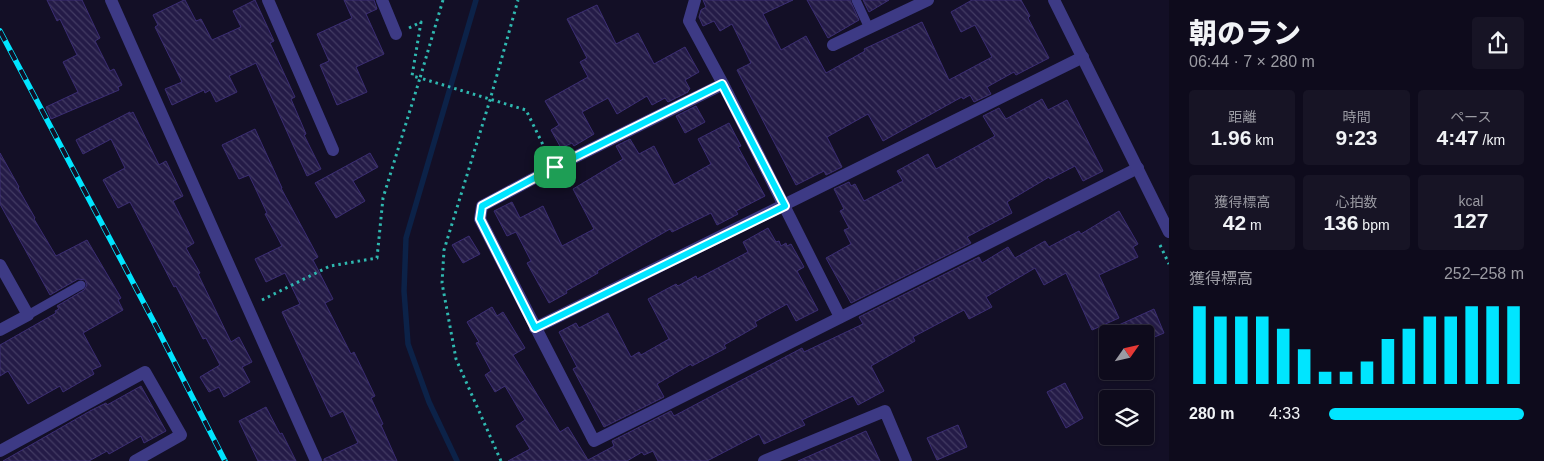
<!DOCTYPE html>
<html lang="ja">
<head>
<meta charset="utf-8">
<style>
	:root { --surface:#0e0b1c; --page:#171425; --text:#f1f3f6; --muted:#9b9ba3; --line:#2e2b3b; --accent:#00e5ff }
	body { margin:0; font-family:Helvetica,"Noto Sans JP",sans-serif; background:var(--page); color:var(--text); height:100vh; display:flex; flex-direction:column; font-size:19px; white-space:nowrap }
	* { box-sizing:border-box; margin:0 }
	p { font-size:16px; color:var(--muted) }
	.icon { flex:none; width:28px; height:28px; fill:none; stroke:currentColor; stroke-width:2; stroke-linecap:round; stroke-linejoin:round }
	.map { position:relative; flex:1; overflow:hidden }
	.panel { display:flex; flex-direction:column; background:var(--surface); width:375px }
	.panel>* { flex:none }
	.needle { width:32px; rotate:56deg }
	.controls { position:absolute; left:1099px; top:325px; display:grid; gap:10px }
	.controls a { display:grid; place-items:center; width:55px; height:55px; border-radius:5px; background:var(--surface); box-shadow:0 1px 4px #0004,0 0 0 1px var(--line); font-size:25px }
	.pin { position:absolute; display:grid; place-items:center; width:42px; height:42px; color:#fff; margin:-21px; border-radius:10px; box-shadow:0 2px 8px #0006 }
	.round { display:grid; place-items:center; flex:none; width:52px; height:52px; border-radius:5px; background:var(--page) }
	.headline { display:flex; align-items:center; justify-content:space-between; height:85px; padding:0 20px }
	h1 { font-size:28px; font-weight:800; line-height:38px }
	.figures { display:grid; grid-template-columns:repeat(3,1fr); gap:8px; height:85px; padding:5px 20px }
	.figures div { display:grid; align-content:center; border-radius:5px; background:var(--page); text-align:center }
	.figures b { font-size:21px; font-weight:800 }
	.figures small { font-size:14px; font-weight:400 }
	.figures p { font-size:14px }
	.chart { height:140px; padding:10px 20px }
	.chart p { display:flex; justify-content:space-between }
	.chart svg { width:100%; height:90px; margin-top:5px; stroke:var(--accent); stroke-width:6 }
	ul { padding:0 20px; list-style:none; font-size:16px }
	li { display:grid; grid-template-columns:80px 60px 1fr; align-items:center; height:38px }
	li i { height:12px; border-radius:6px; background:var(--accent) }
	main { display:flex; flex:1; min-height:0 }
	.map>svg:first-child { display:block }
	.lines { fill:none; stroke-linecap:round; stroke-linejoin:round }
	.stream { stroke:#0c2248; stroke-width:5.5 }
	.building { fill:url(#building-back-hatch); stroke:#3b2d73 }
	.path { stroke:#2fb8b0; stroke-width:3; stroke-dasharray:2.5 4; stroke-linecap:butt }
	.service { stroke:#3d3a85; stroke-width:9 }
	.minor { stroke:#3d3a85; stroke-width:12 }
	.tertiary { stroke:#3d3a85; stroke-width:12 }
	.rail-casing { stroke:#00e5ff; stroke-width:5.5 }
	.rail { stroke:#130f26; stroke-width:4; stroke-dasharray:11; stroke-linecap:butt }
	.route-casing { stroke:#fff; stroke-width:10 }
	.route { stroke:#00e5ff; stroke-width:6 }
</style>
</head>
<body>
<main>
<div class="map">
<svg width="1169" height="461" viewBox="0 0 1169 461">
	<defs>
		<pattern id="building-back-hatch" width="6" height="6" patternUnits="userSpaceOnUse" patternTransform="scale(1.25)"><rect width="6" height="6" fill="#241b47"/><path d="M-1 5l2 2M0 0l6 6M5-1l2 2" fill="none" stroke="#433b63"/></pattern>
	</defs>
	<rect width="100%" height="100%" fill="#130f26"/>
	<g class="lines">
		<path class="stream" d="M 457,461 L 429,402 L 408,344 L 404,291 L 406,238 L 476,0"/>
	</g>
	<path class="building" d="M 47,0 L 82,0 L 100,38 L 95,41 L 110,71 L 114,69 L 122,85 L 118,87 L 119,90 L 51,119 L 46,107 L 78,92 L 63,62 L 77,55 L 60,19 L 57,21 Z
		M 184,0 L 185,0 L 196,21 L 201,19 L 212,40 L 241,27 L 233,11 L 255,0 L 274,41 L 270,43 L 295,97 L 291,99 L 306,134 L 304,135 L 321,169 L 307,176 L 256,63 L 229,76 L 237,92 L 216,102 L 210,90 L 205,93 L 204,90 L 172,105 L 165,89 L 182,82 L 155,27 L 158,25 L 153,15 Z
		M 344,0 L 374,0 L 377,9 L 366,14 L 384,54 L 356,67 L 367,92 L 337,105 L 320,65 L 329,61 L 317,34 L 352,18 Z
		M 703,0 L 793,0 L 763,14 L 781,50 L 806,36 L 826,73 L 865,51 L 864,49 L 922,22 L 949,80 L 992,57 L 975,25 L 961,32 L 951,12 L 972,0 L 1021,0 L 1030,16 L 1028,18 L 1049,58 L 1016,75 L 1014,72 L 987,87 L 991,94 L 974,102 L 970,95 L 963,99 L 962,97 L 960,98 L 883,141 L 868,114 L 827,137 L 842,167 L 826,175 L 824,171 L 796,185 L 737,70 L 751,63 L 732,24 L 720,31 L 714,21 L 703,26 L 699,17 L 701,10 L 706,7 Z
		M 807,0 L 850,0 L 859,20 L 828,38 Z
		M 863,0 L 889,0 L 869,12 Z
		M 597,5 L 616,44 L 638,33 L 654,64 L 685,47 L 699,72 L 685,80 L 690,89 L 688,91 L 688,92 L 668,102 L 665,98 L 652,105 L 647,96 L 617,114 L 608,98 L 582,112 L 594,134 L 574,146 L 572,143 L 561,148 L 551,130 L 559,125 L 545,101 L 588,77 L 580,62 L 587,58 L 567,19 Z
		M 1042,99 L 1048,110 L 1067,100 L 1103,171 L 1083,181 L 1075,166 L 1050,179 L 1049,177 L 1007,202 L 1012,213 L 967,237 L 971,243 L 851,303 L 826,258 L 851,244 L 844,230 L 849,228 L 840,211 L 844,209 L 834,189 L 849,182 L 851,186 L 855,184 L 864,201 L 903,181 L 897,171 L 928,154 L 936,169 L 995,136 L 983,116 L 999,108 L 1006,119 Z
		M 696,106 L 705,122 L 685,133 L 676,116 Z
		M 130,112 L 130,114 L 133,112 L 159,165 L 166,161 L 183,196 L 173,201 L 194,243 L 186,248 L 200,273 L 198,274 L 231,342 L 239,337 L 252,362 L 242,367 L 250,382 L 224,397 L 219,387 L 209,392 L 200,377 L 220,365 L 206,338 L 203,339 L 176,286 L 174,287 L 130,202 L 118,208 L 103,180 L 125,168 L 111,139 L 83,154 L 76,140 Z
		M 729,123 L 741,146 L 738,147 L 765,196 L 736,211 L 738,214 L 717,225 L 711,213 L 672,232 L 670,229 L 597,271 L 598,273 L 566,291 L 567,293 L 549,303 L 527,263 L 531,261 L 516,232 L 507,236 L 494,211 L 512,202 L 520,218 L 543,206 L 562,246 L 594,229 L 573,189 L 623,159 L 616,146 L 630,139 L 639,154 L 654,146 L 674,185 L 711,164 L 698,139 Z
		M 255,129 L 282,188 L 281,188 L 318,257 L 313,260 L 333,299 L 325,303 L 351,354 L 354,352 L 375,396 L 371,398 L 383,424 L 381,425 L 397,461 L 324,461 L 324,459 L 358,443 L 343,411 L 331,417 L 282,312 L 300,304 L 285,273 L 266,282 L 255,259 L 282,246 L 265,214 L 267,213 L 249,175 L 239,179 L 222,145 Z
		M 0,153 L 19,187 L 18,188 L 35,218 L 34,219 L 56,256 L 87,240 L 121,298 L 118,300 L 123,310 L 83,333 L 101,366 L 92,370 L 94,374 L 63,392 L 60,386 L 28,404 L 8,371 L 0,376 L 0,345 L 56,313 L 55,311 L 59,309 L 57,306 L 84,290 L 87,285 L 85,280 L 78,279 L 50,295 L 0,204 Z
		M 370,153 L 378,167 L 353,181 L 365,201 L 336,218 L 315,183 Z
		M 1119,211 L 1138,244 L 1133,247 L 1138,257 L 1099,275 L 1119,318 L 1092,330 L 1066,273 L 1044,285 L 1035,268 L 986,297 L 992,307 L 969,319 L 964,310 L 913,337 L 915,341 L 871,366 L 884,391 L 858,405 L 853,396 L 802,420 L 805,425 L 764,444 L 759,434 L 707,461 L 658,461 L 653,451 L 644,455 L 642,452 L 627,461 L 508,461 L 530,449 L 516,426 L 525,420 L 505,386 L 495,392 L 485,375 L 491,371 L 476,343 L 479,342 L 467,322 L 492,307 L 497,316 L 503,312 L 525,348 L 513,355 L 560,432 L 568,427 L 588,460 L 614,446 L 612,441 L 671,411 L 674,416 L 802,348 L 804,352 L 863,324 L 859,317 L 979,257 L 982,263 L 1008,247 L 1015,258 L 1045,241 L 1049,247 L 1079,231 L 1081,234 Z
		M 768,228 L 776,242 L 779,241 L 781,246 L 786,243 L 787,246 L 791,244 L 804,267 L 797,271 L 818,310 L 796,321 L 787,304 L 755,322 L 757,326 L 724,345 L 726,348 L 692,366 L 691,364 L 657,384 L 664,397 L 604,427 L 573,369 L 577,367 L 559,332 L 576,323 L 579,328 L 608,313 L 631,357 L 639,352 L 641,355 L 669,339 L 648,299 L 676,284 L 678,286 L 696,276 L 697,279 L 748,252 L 743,242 Z
		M 469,236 L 480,254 L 463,263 L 452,245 Z
		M 1154,309 L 1164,333 L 1145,341 L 1145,334 L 1099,334 Z
		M 1065,383 L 1083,418 L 1066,428 L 1047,392 Z
		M 141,386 L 166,431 L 144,443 L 141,436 L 109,454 L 107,451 L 89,461 L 3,461 L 90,411 L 106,403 L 107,405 Z
		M 266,407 L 280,434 L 282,433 L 296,461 L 258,461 L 239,421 Z
		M 958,425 L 967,447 L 937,460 L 927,438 Z
		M 866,431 L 880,461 L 798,461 Z"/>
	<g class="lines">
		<path class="path" d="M 443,0 L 420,78 L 526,110 L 547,153
			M 1160,245 L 1169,264
			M 262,300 L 330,266 L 377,258 L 383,198 L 420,78 L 412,76 L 421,22 L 409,28
			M 501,461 L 456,359 L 442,283 L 444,250 L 490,100 L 518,0"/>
		<path class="service" d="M 856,0 L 869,28
			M 28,315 L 81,285"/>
		<path class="minor" d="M 111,0 L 316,461
			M 268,0 L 333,150
			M 382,0 L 396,34
			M 695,0 L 689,21 L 723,84 L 840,317
			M 833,45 L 928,0
			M 723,84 L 555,167 L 482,206 L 480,219 L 594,441 L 1138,168
			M 0,265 L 28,315 L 0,330
			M 535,328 L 1083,57
			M 0,451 L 145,372 L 181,435 L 135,461
			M 764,461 L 885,411 L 906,461"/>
		<path class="tertiary" d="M 1054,0 L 1169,232"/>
		<g class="rail-casing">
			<path id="rail" d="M 0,31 L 156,326 L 225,461"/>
		</g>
		<use href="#rail" class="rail"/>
	</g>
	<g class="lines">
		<g class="route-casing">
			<path id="route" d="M 722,84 L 785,206 L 535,328 L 480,219 L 482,206 L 555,167 Z"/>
		</g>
		<use href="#route" class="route"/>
	</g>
</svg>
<div class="controls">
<a><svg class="needle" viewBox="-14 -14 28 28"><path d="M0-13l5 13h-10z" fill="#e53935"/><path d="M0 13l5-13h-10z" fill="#9b9ba3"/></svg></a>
<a><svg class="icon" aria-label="layers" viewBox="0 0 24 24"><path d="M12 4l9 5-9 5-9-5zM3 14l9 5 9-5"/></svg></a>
</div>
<div class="pin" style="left:555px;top:167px;background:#1e9e55"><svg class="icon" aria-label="arrive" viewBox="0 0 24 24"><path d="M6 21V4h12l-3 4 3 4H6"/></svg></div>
</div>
<section class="panel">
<div class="headline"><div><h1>朝のラン</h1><p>06:44 · 7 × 280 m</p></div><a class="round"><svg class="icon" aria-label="share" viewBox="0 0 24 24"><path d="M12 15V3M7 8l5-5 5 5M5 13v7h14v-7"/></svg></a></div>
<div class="figures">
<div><p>距離</p><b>1.96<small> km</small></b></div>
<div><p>時間</p><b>9:23</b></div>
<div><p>ペース</p><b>4:47<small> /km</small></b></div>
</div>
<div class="figures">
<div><p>獲得標高</p><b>42<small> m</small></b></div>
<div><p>心拍数</p><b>136<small> bpm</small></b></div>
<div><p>kcal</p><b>127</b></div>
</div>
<div class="chart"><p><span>獲得標高</span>252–258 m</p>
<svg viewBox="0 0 160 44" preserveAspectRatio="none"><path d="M5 44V6M15 44V11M25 44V11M35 44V11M45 44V17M55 44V27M65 44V38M75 44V38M85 44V33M95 44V22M105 44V17M115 44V11M125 44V11M135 44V6M145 44V6M155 44V6"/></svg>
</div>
<ul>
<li><b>280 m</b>4:33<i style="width:100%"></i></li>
</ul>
</section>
</main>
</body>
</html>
